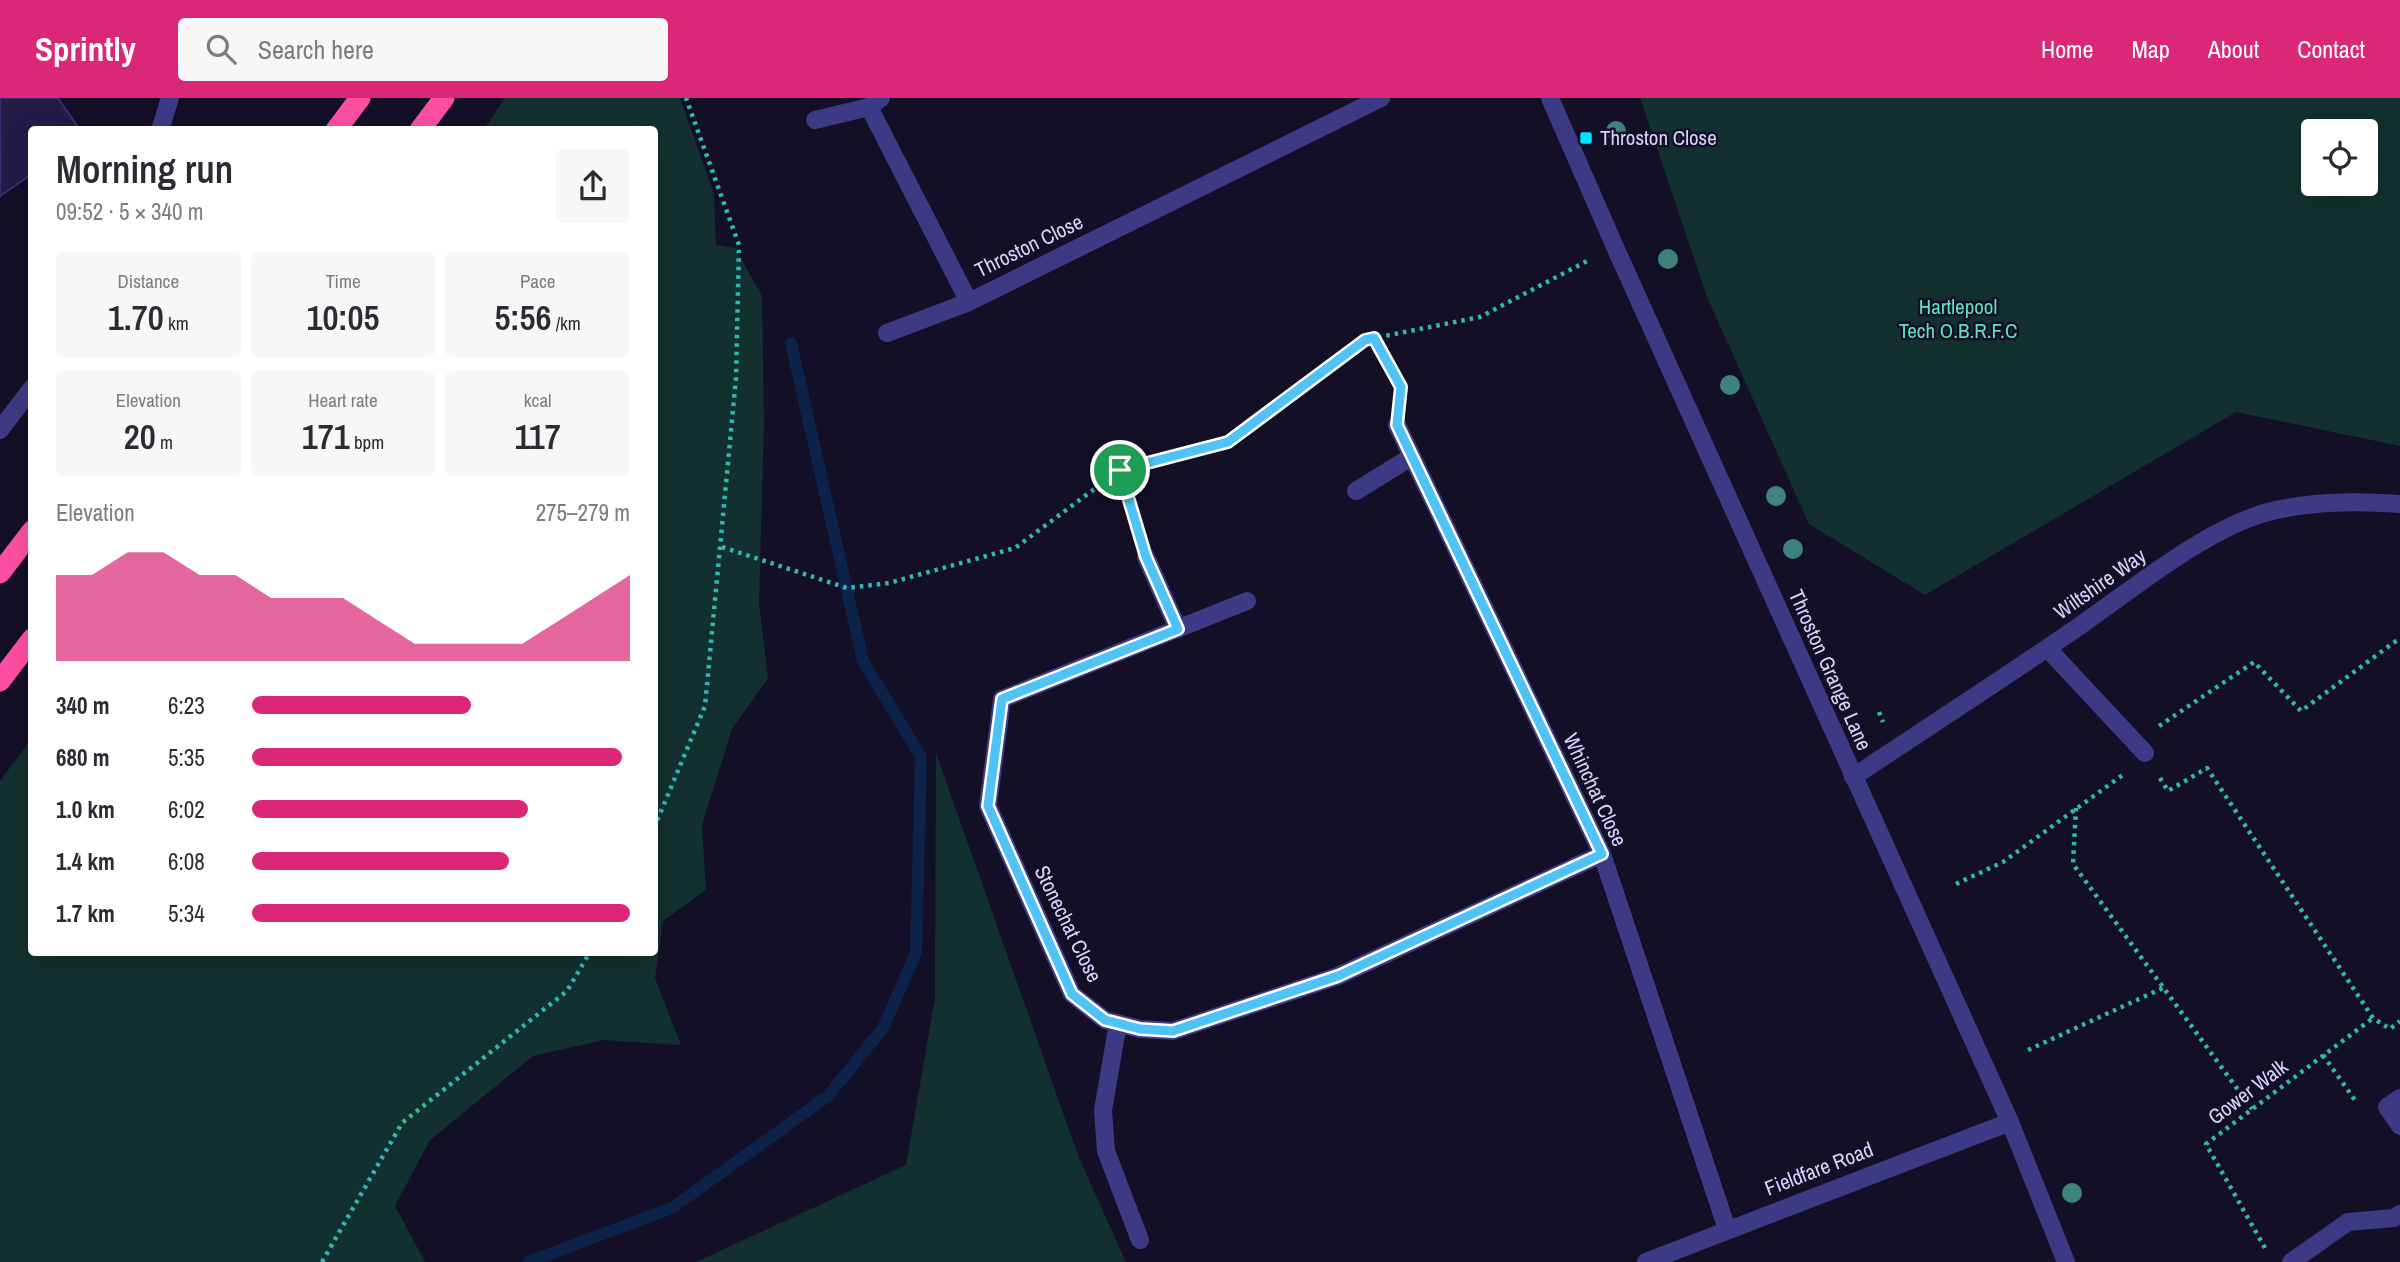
<!DOCTYPE html>
<html lang="en">
<head>
<meta charset="utf-8">
<style>
	:root { --surface:#fff; --page:#f7f7f7; --text:#2b2b33; --muted:#7c7c81; --accent:#db2777 }
	body { margin:0; font-family:"Archivo Narrow",sans-serif; background:var(--page); color:var(--text); height:100vh; display:flex; flex-direction:column; font-size:26px; white-space:nowrap }
	* { box-sizing:border-box; margin:0 }
	p { font-size:23px; color:var(--muted) }
	.icon { flex:none; width:38px; height:38px; fill:none; stroke:currentColor; stroke-width:2; stroke-linecap:round; stroke-linejoin:round }
	.map { position:relative; flex:1; overflow:hidden }
	.sheet { position:absolute; left:28px; top:28px; width:630px; height:830px; display:flex; flex-direction:column; background:var(--surface); border-radius:7px; box-shadow:0 7px 28px #0002 }
	.sheet>* { flex:none }
	.fabs { position:absolute; left:2301px; top:21px; display:grid; gap:14px }
	.fabs a { display:grid; place-items:center; width:77px; height:77px; border-radius:7px; background:var(--surface); box-shadow:0 7px 28px #0002; font-size:35px }
	.pin { position:absolute; display:grid; place-items:center; width:60px; height:60px; color:#fff; margin:-30px; border:4px solid #fff; border-radius:50%; box-shadow:0 2px 7px #0007 }
	.round { display:grid; place-items:center; flex:none; width:74px; height:74px; border-radius:7px; background:var(--page) }
	.headline { display:flex; align-items:center; justify-content:space-between; height:119px; padding:0 28px }
	h1 { font-size:38px; font-weight:600; line-height:52px }
	.stats { display:grid; grid-template-columns:repeat(3,1fr); gap:10px; height:119px; padding:7px 28px }
	.stats div { display:grid; align-content:center; border-radius:7px; background:var(--page); text-align:center }
	.stats b { font-size:35px; font-weight:600 }
	.stats small { font-size:19px; font-weight:400 }
	.stats p { font-size:19px }
	.chart { height:196px; padding:14px 28px }
	.chart p { display:flex; justify-content:space-between }
	.chart svg { width:100%; height:126px; margin-top:7px; fill:var(--accent); opacity:.7 }
	ul { padding:0 28px; list-style:none; font-size:23px }
	li { display:grid; grid-template-columns:112px 84px 1fr; align-items:center; height:52px }
	li i { height:18px; border-radius:9px; background:var(--accent) }
	header { display:flex; align-items:center; gap:42px; box-sizing:border-box; height:98px; padding:0 35px; background:var(--accent); color:#fff }
	header strong { font-size:33px }
	nav { display:flex; gap:38px; margin-inline-start:auto; font-size:24px }
	.search { width:490px; height:63px; background:var(--page); display:flex; align-items:center; gap:18px; box-sizing:border-box; padding:0 24px; border-radius:7px; color:var(--muted); font-size:26px }
	.map>svg:first-child { display:block }
	.green { fill:#12302f; fill-rule:evenodd }
	.lines { fill:none; stroke-linecap:round; stroke-linejoin:round }
	.stream { stroke:#0c2248; stroke-width:12 }
	.building { fill:#241b47; stroke:#3b2d73; stroke-width:2 }
	.path { stroke:#2fb8b0; stroke-width:4.5; stroke-dasharray:3.5 5; stroke-linecap:butt }
	.minor { stroke:#3d3a85; stroke-width:18 }
	.highway { stroke:#ff4fa3; stroke-width:21 }
	.tree { fill:#3d827b }
	.route-casing { stroke:#fff; stroke-width:14 }
	.route { stroke:#4fc3f7; stroke-width:9 }
	.poi-dot { fill:#00e5ff; stroke:#130f26; stroke-width:2.5 }
	.labels { text-anchor:middle; stroke-width:5; stroke-linejoin:round; paint-order:stroke }
	.poi-label { font-size:21px; fill:#d9d4ff; stroke:#130f26; text-anchor:start }
	.street-label { font-size:21px; fill:#d9d4ff; stroke:#130f26 }
	.park-label { font-size:21px; fill:#5fe0c0; stroke:#130f26 }
</style>
</head>
<body>
<header>
<strong>Sprintly</strong>
<div class="search"><svg class="icon" aria-label="search" viewBox="0 0 24 24"><circle cx="10" cy="10" r="6"/><path d="M15 15l6 6"/></svg>Search here</div>
<nav><a>Home</a><a>Map</a><a>About</a><a>Contact</a></nav>
</header>
<div class="map">
<svg width="2400" height="1164" viewBox="0 0 2400 1164">
	<rect width="100%" height="100%" fill="#130f26"/>
	<path class="green" d="M 505,0 L 680,0 L 714,96 L 716,147 L 735,150 L 762,198 L 764,325 L 759,504 L 768,580 L 732,631 L 702,727 L 706,792 L 663,823 L 655,880 L 681,947 L 603,942 L 533,958 L 430,1042 L 395,1108 L 425,1164 L 0,1164 L 0,683 L 31,641 L 32,854 L 654,854 L 654,32 L 484,31 Z
		M 1640,0 L 2400,0 L 2400,348 L 2236,314 L 1925,497 L 1809,426 L 1707,199 ZM 2314,33 L 2366,33 L 2366,86 L 2314,86 Z
		M 936,655 L 1079,1060 L 1126,1164 L 696,1164 L 906,1067 L 935,900 Z"/>
	<g class="lines">
		<path class="stream" d="M 528,1164 L 672,1110 L 828,998 L 883,930 L 916,855 L 921,659 L 863,563 L 791,245"/>
	</g>
	<path class="building" d="M 0,0 L 58,0 L 80,32 L 32,32 L 32,76 L 0,98 Z"/>
	<g class="lines">
		<path class="path" d="M 1374,240 L 1401,289 L 1400,298
			M 1120,372 L 1138,431
			M 722,449 L 847,490 L 889,485 L 1015,450 L 1120,372 L 1228,344 L 1365,242 L 1480,219 L 1589,162
			M 1879,614 L 1883,624
			M 2159,628 L 2254,564 L 2301,613 L 2400,540
			M 2160,680 L 2168,693 L 2207,670 L 2373,920 L 2390,931 L 2400,923
			M 2076,710 L 2073,766 L 2252,1011
			M 654,730 L 705,608 L 736,280 L 739,147 L 686,0
			M 1956,786 L 2003,764 L 2124,676
			M 2028,952 L 2163,890
			M 2323,957 L 2357,1005
			M 2265,1150 L 2206,1046 L 2373,920
			M 322,1164 L 402,1025 L 567,893 L 590,854"/>
		<path class="minor" d="M 1550,0 L 1615,149 L 2010,1024 L 2066,1164
			M 869,9 L 969,204 L 1381,0
			M 815,22 L 869,9 L 881,0
			M 160,32 L 170,0
			M 887,235 L 969,204
			M 1397,327 L 1602,756 L 1727,1131
			M 0,332 L 32,290
			M 1356,393 L 1411,359
			M 1146,459 L 1178,531
			M 1247,503 L 1002,601 L 988,708 L 1072,896 L 1105,922 L 1140,931 L 1173,933 L 1338,878 L 1602,756
			M 2047,550 L 2145,655
			M 1853,679 C 1928,629 2004,580 2078,529 C 2133,491 2205,431 2268,414 C 2312,403 2356,403 2400,406
			M 1118,925 L 1103,1012 L 1106,1053 L 1140,1142
			M 2400,1000 L 2387,1009 L 2400,1028
			M 1646,1164 L 2010,1024
			M 2291,1164 L 2348,1124 L 2394,1120 L 2400,1116"/>
		<path class="highway" d="M 336,32 L 360,0
			M 420,32 L 444,0
			M 0,475 L 32,433
			M 0,583 L 32,541"/>
	</g>
	<g class="tree">
		<circle cx="1616" cy="33" r="10"/>
		<circle cx="1668" cy="161" r="10"/>
		<circle cx="1730" cy="287" r="10"/>
		<circle cx="1776" cy="398" r="10"/>
		<circle cx="1793" cy="451" r="10"/>
		<circle cx="2072" cy="1095" r="10"/>
	</g>
	<g class="lines">
		<g class="route-casing">
			<path id="route" d="M 1374,240 L 1401,289 L 1397,327 L 1602,756 L 1338,878 L 1173,933 L 1140,931 L 1105,922 L 1072,896 L 988,708 L 1002,601 L 1178,531 L 1146,459 L 1120,372 L 1228,344 L 1365,242 Z"/>
		</g>
		<use href="#route" class="route"/>
	</g>
	<rect class="poi-dot" x="1579" y="33" width="14" height="14" rx="3.5"/>
	<g class="labels">
		<g class="poi-label">
			<text x="1600" y="47">Throston Close</text>
		</g>
		<g class="street-label">
			<text transform="translate(1029 148) rotate(-26)" y="7">Throston Close</text>
			<text transform="translate(2100 486) rotate(-35)" y="7">Wiltshire Way</text>
			<text transform="translate(1830 572) rotate(66)" y="7">Throston Grange Lane</text>
			<text transform="translate(1595 692) rotate(65)" y="7">Whinchat Close</text>
			<text transform="translate(1068 826) rotate(64)" y="7">Stonechat Close</text>
			<text transform="translate(2248 994) rotate(-37)" y="7">Gower Walk</text>
			<text transform="translate(1819 1071) rotate(-21)" y="7">Fieldfare Road</text>
		</g>
		<g class="park-label">
			<text x="1958" y="216">Hartlepool<tspan x="1958" dy="24">Tech O.B.R.F.C</tspan></text>
		</g>
	</g>
</svg>
<div class="fabs">
<a><svg class="icon" aria-label="locate" viewBox="0 0 24 24"><circle cx="12" cy="12" r="6"/><path d="M12 2v4M12 18v4M2 12h4M18 12h4"/></svg></a>
</div>
<div class="pin" style="left:1120px;top:372px;background:#1e9e55"><svg class="icon" aria-label="arrive" viewBox="0 0 24 24"><path d="M6 21V4h12l-3 4 3 4H6"/></svg></div>
<section class="sheet">
<div class="headline"><div><h1>Morning run</h1><p>09:52 · 5 × 340 m</p></div><a class="round"><svg class="icon" aria-label="share" viewBox="0 0 24 24"><path d="M12 15V3M7 8l5-5 5 5M5 13v7h14v-7"/></svg></a></div>
<div class="stats">
<div><p>Distance</p><b>1.70<small> km</small></b></div>
<div><p>Time</p><b>10:05</b></div>
<div><p>Pace</p><b>5:56<small> /km</small></b></div>
</div>
<div class="stats">
<div><p>Elevation</p><b>20<small> m</small></b></div>
<div><p>Heart rate</p><b>171<small> bpm</small></b></div>
<div><p>kcal</p><b>117</b></div>
</div>
<div class="chart"><p><span>Elevation</span>275–279 m</p>
<svg viewBox="0 0 160 44" preserveAspectRatio="none"><path d="M0 44V14L10 14L20 6L30 6L40 14L50 14L60 22L70 22L80 22L90 30L100 38L110 38L120 38L130 38L140 30L150 22L160 14V44z"/></svg>
</div>
<ul>
<li><b>340 m</b>6:23<i style="width:58%"></i></li>
<li><b>680 m</b>5:35<i style="width:98%"></i></li>
<li><b>1.0 km</b>6:02<i style="width:73%"></i></li>
<li><b>1.4 km</b>6:08<i style="width:68%"></i></li>
<li><b>1.7 km</b>5:34<i style="width:100%"></i></li>
</ul>
</section>
</div>
</body>
</html>
